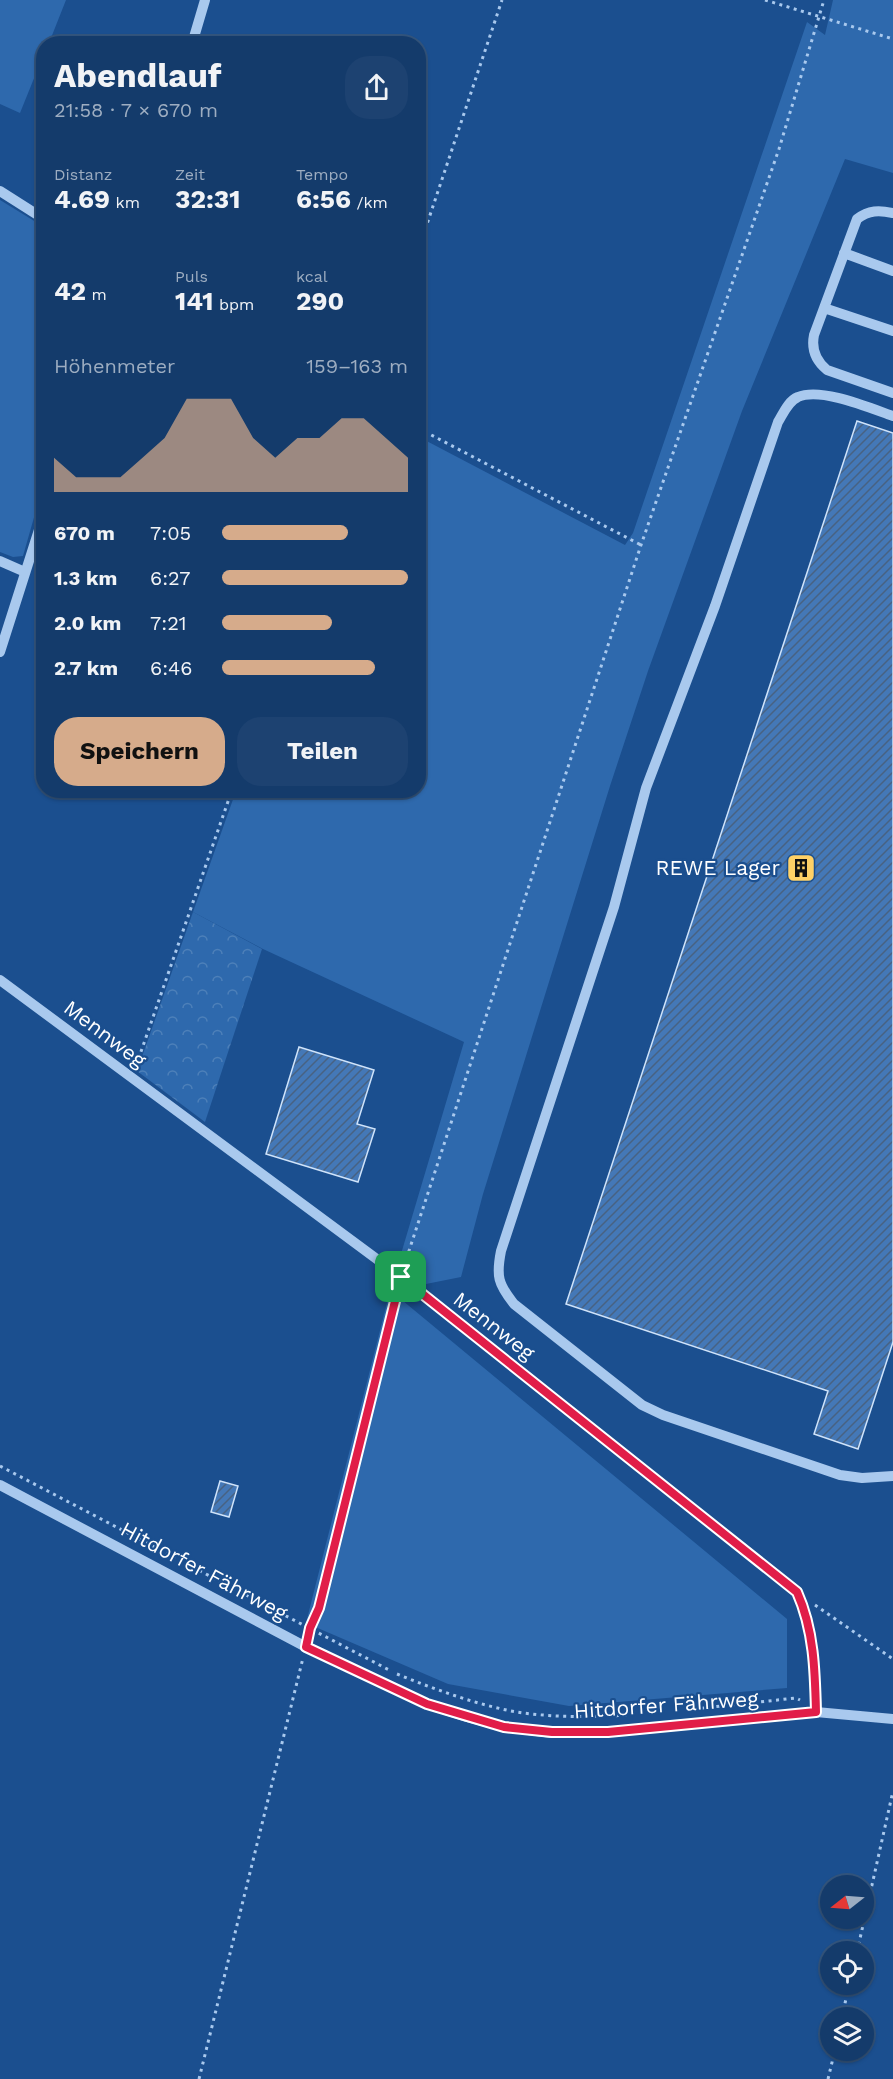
<!DOCTYPE html>
<html lang="de">
<head>
<meta charset="utf-8">
<style>
	:root { --surface:#143b6b; --page:#1d4271; --text:#f1f3f6; --muted:#9dadc1; --line:#33557e; --accent:#d6ab8b }
	body { margin:0; font-family:"Work Sans",sans-serif; background:var(--page); color:var(--text); height:100vh; display:flex; flex-direction:column; font-size:22px; white-space:nowrap }
	* { box-sizing:border-box; margin:0 }
	p { font-size:20px; color:var(--muted) }
	.icon { flex:none; width:33px; height:33px; fill:none; stroke:currentColor; stroke-width:2; stroke-linecap:round; stroke-linejoin:round }
	.map { position:relative; flex:1; overflow:hidden }
	.drawer { position:absolute; left:36px; top:36px; width:390px; height:762px; display:flex; flex-direction:column; background:var(--surface); border-radius:24px; box-shadow:0 2px 4px #0004,0 0 0 2px var(--line) }
	.drawer>* { flex:none }
	.needle { width:39px; rotate:253deg }
	.fabs { position:absolute; left:820px; top:1875px; display:grid; gap:12px }
	.fabs a { display:grid; place-items:center; width:54px; height:54px; border-radius:50%; background:var(--surface); box-shadow:0 2px 4px #0004,0 0 0 2px var(--line); font-size:30px }
	.pin { position:absolute; display:grid; place-items:center; width:51px; height:51px; color:#fff; margin:-26px; border-radius:12px; box-shadow:0 3px 9px #0006 }
	.round { display:grid; place-items:center; flex:none; width:63px; height:63px; border-radius:24px; background:var(--page) }
	.headline { display:flex; align-items:center; justify-content:space-between; height:102px; padding:0 18px }
	h1 { font-size:33px; font-weight:700; line-height:45px }
	.figures { display:grid; grid-template-columns:repeat(3,1fr); gap:9px; height:102px; padding:6px 18px }
	.figures div { display:grid; align-content:center }
	.figures b { font-size:26px; font-weight:700 }
	.figures small { font-size:16px; font-weight:400 }
	.figures p { font-size:16px }
	.chart { height:168px; padding:12px 18px }
	.chart p { display:flex; justify-content:space-between }
	.chart svg { width:100%; height:108px; margin-top:6px; fill:var(--accent); opacity:.7 }
	.action { display:flex; gap:12px; margin-top:auto; padding:12px 18px }
	.action a { flex:1; height:69px; border-radius:24px; background:var(--accent); color:#111; font-size:24px; font-weight:700; line-height:69px; text-align:center }
	.action a+a { background:var(--page); color:var(--text) }
	ul { padding:0 18px; list-style:none; font-size:20px }
	li { display:grid; grid-template-columns:96px 72px 1fr; align-items:center; height:45px }
	li i { height:15px; border-radius:8px; background:var(--accent) }
	.map>svg:first-child { display:block }
	.grass { fill:#2e69ad }
	.forest { fill:url(#forest-crowns) }
	.building { fill:url(#building-hatch); stroke:#cfe3fa; stroke-width:1.5 }
	.lines { fill:none; stroke-linecap:round; stroke-linejoin:round }
	.path { stroke:#a9c9ee; stroke-width:3; stroke-dasharray:3 4.5; stroke-linecap:butt }
	.minor { stroke:#a9c9ee; stroke-width:10 }
	.route-casing { stroke:#fff; stroke-width:12 }
	.route { stroke:#e11d48; stroke-width:8 }
	.labels { text-anchor:middle; stroke-width:4.5; stroke-linejoin:round; paint-order:stroke }
	.poi-label { font-size:21px; fill:#fff; stroke:#1b4f8f; text-anchor:end }
	.street-label { font-size:21px; fill:#fff; stroke:#1b4f8f }
</style>
</head>
<body>
<div class="map">
<svg width="893" height="2079" viewBox="0 0 893 2079">
	<defs>
		<pattern id="forest-crowns" width="20" height="18" patternUnits="userSpaceOnUse" patternTransform="scale(1.5)"><rect width="20" height="18" fill="#2e69ad"/><path d="M2 6a3 3 0 1 1 6 0M12 15a3 3 0 1 1 6 0" fill="none" stroke="#4d80b9"/></pattern>
		<pattern id="building-hatch" width="6" height="6" patternUnits="userSpaceOnUse" patternTransform="scale(1.5)"><rect width="6" height="6" fill="#4478b7"/><path d="M-1 1l2-2M0 6l6-6M5 7l2-2" fill="none" stroke="#486282"/></pattern>
	</defs>
	<rect width="100%" height="100%" fill="#1b4f8f"/>
	<path class="grass" d="M 0,0 L 66,0 L 49,43 L 44,44 L 43,56 L 20,113 L 0,104 Z
		M 833,0 L 893,0 L 893,173 L 845,159 L 742,411 L 648,671 L 610,786 L 483,1194 L 461,1277 L 391,1291 L 787,1619 L 787,1688 L 569,1706 L 448,1684 L 306,1623 L 390,1291 L 464,1042 L 263,949 L 193,912 L 236,791 L 418,790 L 419,437 L 625,545 L 633,533 L 807,22 L 825,35 Z
		M 0,200 L 44,227 L 43,486 L 23,556 L 13,557 L 0,552 Z"/>
	<path class="forest" d="M 193,912 L 262,949 L 205,1122 L 137,1071 Z"/>
	<path class="building" d="M 857,421 L 893,433 L 893,1342 L 858,1449 L 814,1434 L 828,1391 L 566,1304 Z
		M 299,1047 L 374,1070 L 357,1124 L 375,1129 L 358,1182 L 266,1154 Z
		M 220,1481 L 238,1486 L 229,1517 L 211,1512 Z"/>
	<g class="lines">
		<path class="path" d="M 765,0 L 893,39
			M 418,251 L 502,0
			M 418,428 L 641,545
			M 136,1066 L 232,790
			M 404,1266 L 641,545 L 779,149 L 824,0
			M 0,1466 L 391,1671
			M 815,1605 L 893,1659
			M 309,1635 L 319,1608 L 398,1290
			M 397,1674 C 434,1689 472,1703 511,1711 C 550,1718 591,1717 630,1715
			M 694,1709 L 796,1698 L 800,1700
			M 857,1952 L 893,1791
			M 842,2018 L 849,1984
			M 199,2079 L 303,1658
			M 828,2079 L 835,2050"/>
		<path class="minor" d="M 192,44 L 205,0
			M 0,191 L 44,219
			M 893,213 C 879,210 869,210 857,219 L 814,335 C 811,350 816,361 827,370 L 893,393
			M 844,253 L 893,271
			M 824,308 L 893,331
			M 893,416 C 870,408 821,387 798,397 C 788,401 783,414 778,422 L 715,606 L 646,788 L 614,907 L 501,1251 C 496,1276 498,1284 514,1304 L 642,1405 L 663,1415 L 840,1475 L 862,1478 L 893,1476
			M 0,561 L 25,572
			M 0,652 L 44,514
			M 0,980 L 401,1277 L 797,1592 C 815,1630 814,1671 816,1712
			M 0,1485 L 306,1647 L 427,1704 L 467,1717 L 504,1727 L 552,1733 L 608,1732 L 816,1712 L 893,1719"/>
	</g>
	<g class="lines">
		<g class="route-casing">
			<path id="route" d="M 401,1277 L 797,1592 C 814,1630 815,1671 816,1712 L 608,1732 L 552,1732 L 504,1727 L 427,1704 L 306,1647 L 310,1628 L 319,1608 Z"/>
		</g>
		<use href="#route" class="route"/>
	</g>
	<defs>
		<g id="building-square" transform="scale(1.5)"><rect x="-9" y="-9" width="18" height="18" rx="4" fill="#ffd166" stroke="#1b4f8f"/><path d="M-4-6H4V6H1V3H-1V6H-4ZM-2.5-4.3h1.7v1.8h-1.7ZM.8-4.3h1.7v1.8H.8ZM-2.5-1h1.7V.8h-1.7ZM.8-1h1.7V.8H.8Z" fill="#111"/></g>
	</defs>
	<g fill-rule="evenodd">
		<use href="#building-square" x="801" y="868"/>
	</g>
	<g class="labels">
		<g class="poi-label">
			<text x="780" y="875">REWE Lager</text>
		</g>
		<g class="street-label">
			<text transform="translate(105 1034) rotate(37)" y="7">Mennweg</text>
			<text transform="translate(494 1326) rotate(38)" y="7">Mennweg</text>
			<text transform="translate(204 1571) rotate(28)" y="7">Hitdorfer Fährweg</text>
			<text transform="translate(666 1705) rotate(-4)" y="7">Hitdorfer Fährweg</text>
		</g>
	</g>
</svg>
<div class="fabs">
<a><svg class="needle" viewBox="-14 -14 28 28"><path d="M0-13l5 13h-10z" fill="#e53935"/><path d="M0 13l5-13h-10z" fill="#9dadc1"/></svg></a>
<a><svg class="icon" aria-label="locate" viewBox="0 0 24 24"><circle cx="12" cy="12" r="6"/><path d="M12 2v4M12 18v4M2 12h4M18 12h4"/></svg></a>
<a><svg class="icon" aria-label="layers" viewBox="0 0 24 24"><path d="M12 4l9 5-9 5-9-5zM3 14l9 5 9-5"/></svg></a>
</div>
<div class="pin" style="left:401px;top:1277px;background:#1e9e55"><svg class="icon" aria-label="arrive" viewBox="0 0 24 24"><path d="M6 21V4h12l-3 4 3 4H6"/></svg></div>
<section class="drawer">
<div class="headline"><div><h1>Abendlauf</h1><p>21:58 · 7 × 670 m</p></div><a class="round"><svg class="icon" aria-label="share" viewBox="0 0 24 24"><path d="M12 15V3M7 8l5-5 5 5M5 13v7h14v-7"/></svg></a></div>
<div class="figures">
<div><p>Distanz</p><b>4.69<small> km</small></b></div>
<div><p>Zeit</p><b>32:31</b></div>
<div><p>Tempo</p><b>6:56<small> /km</small></b></div>
</div>
<div class="figures">
<div><b>42<small> m</small></b></div>
<div><p>Puls</p><b>141<small> bpm</small></b></div>
<div><p>kcal</p><b>290</b></div>
</div>
<div class="chart"><p><span>Höhenmeter</span>159–163 m</p>
<svg viewBox="0 0 160 44" preserveAspectRatio="none"><path d="M0 44V30L10 38L20 38L30 38L40 30L50 22L60 6L70 6L80 6L90 22L100 30L110 22L120 22L130 14L140 14L150 22L160 30V44z"/></svg>
</div>
<ul>
<li><b>670 m</b>7:05<i style="width:68%"></i></li>
<li><b>1.3 km</b>6:27<i style="width:100%"></i></li>
<li><b>2.0 km</b>7:21<i style="width:59%"></i></li>
<li><b>2.7 km</b>6:46<i style="width:82%"></i></li>
</ul>
<div class="action"><a>Speichern</a><a>Teilen</a></div>
</section>
</div>
</body>
</html>
